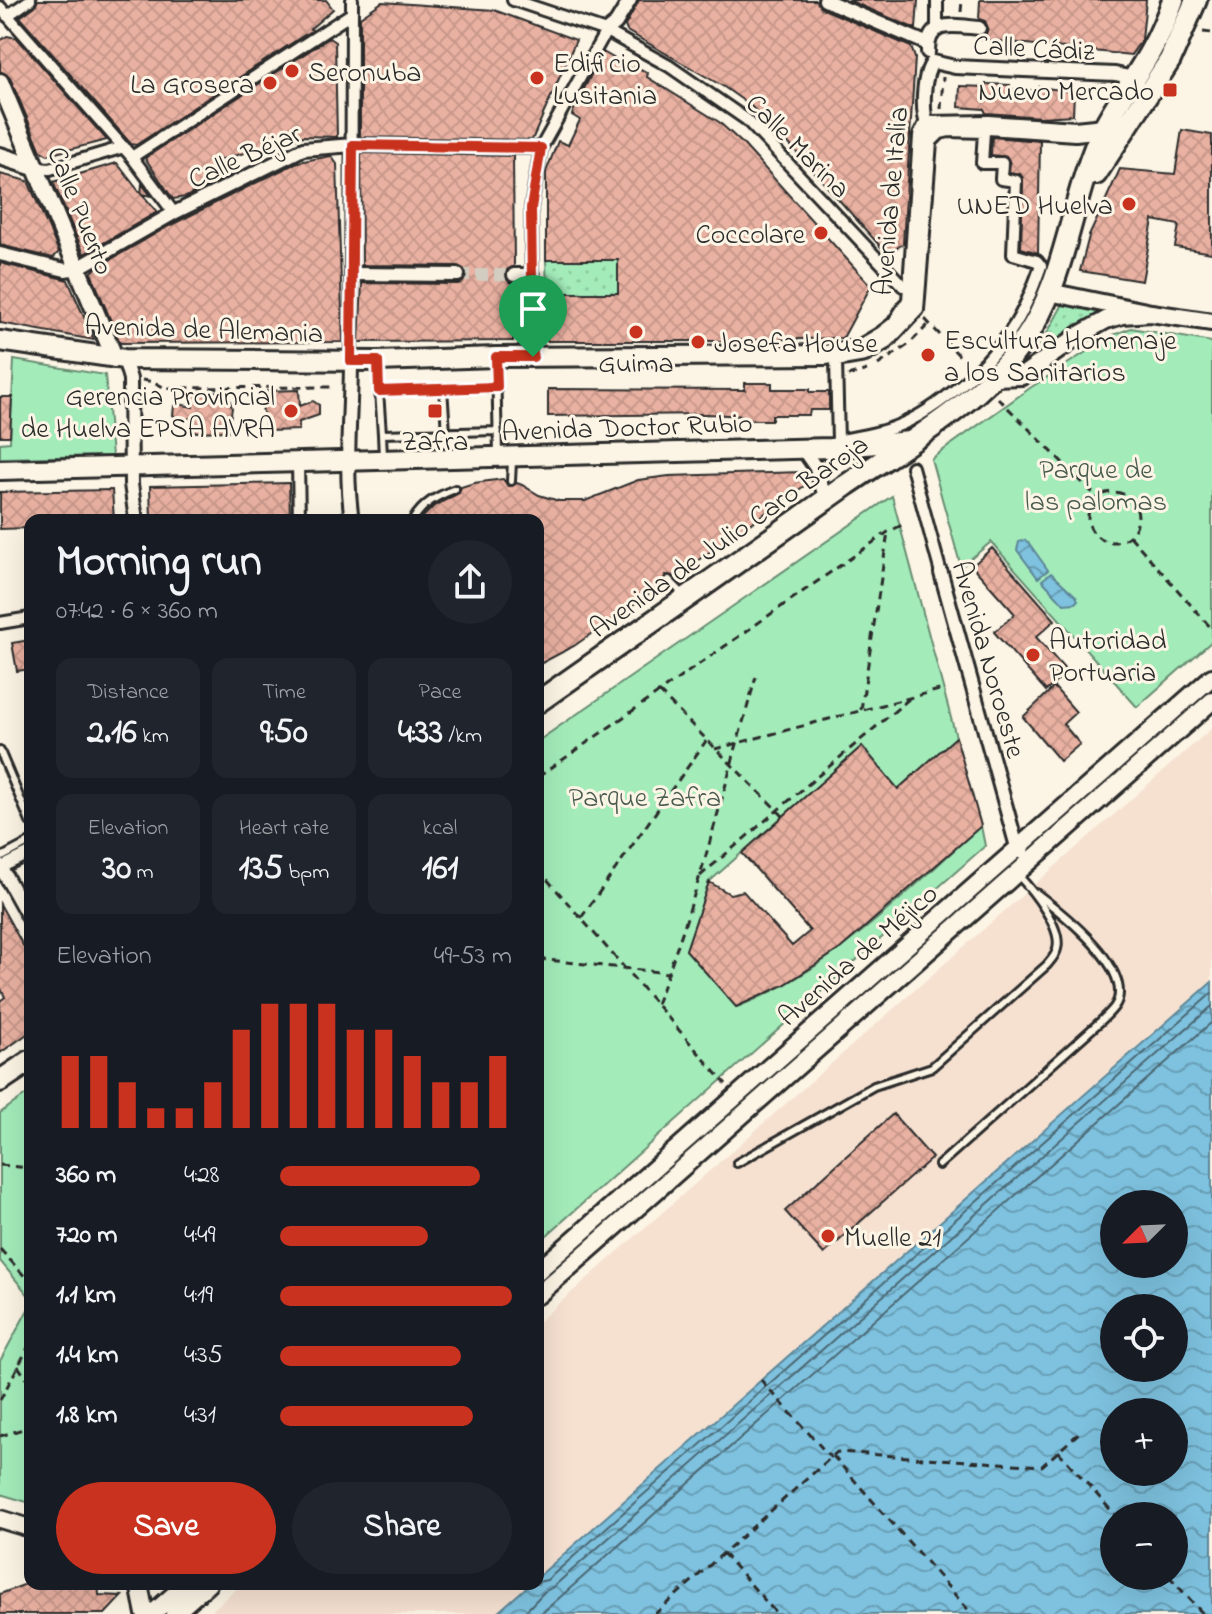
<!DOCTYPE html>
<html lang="en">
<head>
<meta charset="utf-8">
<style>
	:root { --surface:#171b24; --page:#20242c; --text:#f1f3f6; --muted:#9ea1a6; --accent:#c8321e }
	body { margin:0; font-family:"Indie Flower",sans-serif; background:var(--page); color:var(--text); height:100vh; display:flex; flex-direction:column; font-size:30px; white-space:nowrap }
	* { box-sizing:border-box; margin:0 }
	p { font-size:26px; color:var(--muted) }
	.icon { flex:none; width:44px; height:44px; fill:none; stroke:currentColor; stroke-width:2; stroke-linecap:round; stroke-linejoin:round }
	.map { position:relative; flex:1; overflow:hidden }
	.sheet { position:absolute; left:24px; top:514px; width:520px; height:1076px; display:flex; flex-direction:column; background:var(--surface); border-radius:16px; box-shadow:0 8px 32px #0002 }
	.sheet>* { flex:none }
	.needle { width:52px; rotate:246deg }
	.controls { position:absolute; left:1100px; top:1190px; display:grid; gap:16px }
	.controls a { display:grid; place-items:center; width:88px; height:88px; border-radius:50%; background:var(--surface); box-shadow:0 8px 32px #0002; font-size:40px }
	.pin { position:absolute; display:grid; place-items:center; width:68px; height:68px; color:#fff; margin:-82px -34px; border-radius:50% 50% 50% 0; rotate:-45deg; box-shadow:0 0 8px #0007 }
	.pin .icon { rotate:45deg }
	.round { display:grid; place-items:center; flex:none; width:84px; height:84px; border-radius:42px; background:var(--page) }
	.headline { display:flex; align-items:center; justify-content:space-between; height:136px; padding:0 32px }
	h1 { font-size:44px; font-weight:700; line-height:60px }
	.figures { display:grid; grid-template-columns:repeat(3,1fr); gap:12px; height:136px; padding:8px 32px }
	.figures div { display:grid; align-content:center; border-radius:16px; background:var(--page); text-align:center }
	.figures b { font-size:34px; font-weight:700 }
	.figures small { font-size:22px; font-weight:400 }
	.figures p { font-size:22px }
	.chart { height:224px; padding:16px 32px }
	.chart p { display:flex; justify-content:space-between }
	.chart svg { width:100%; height:144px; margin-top:8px; stroke:var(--accent); stroke-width:6 }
	.action { display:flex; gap:16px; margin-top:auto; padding:16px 32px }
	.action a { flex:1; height:92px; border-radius:48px; background:var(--accent); color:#fff; font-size:32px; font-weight:700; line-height:92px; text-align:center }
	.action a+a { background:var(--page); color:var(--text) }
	ul { padding:0 32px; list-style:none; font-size:26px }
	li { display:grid; grid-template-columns:128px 96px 1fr; align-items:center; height:60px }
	li i { height:20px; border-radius:10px; background:var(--accent) }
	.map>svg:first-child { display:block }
	.built { fill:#f6e1d1 }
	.grass { fill:url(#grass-dots); stroke:#678c72; stroke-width:2 }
	.park { fill:#a3ecba; stroke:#678c72; stroke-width:2 }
	.water { fill:url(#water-waves); stroke:#5d8697; stroke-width:2; fill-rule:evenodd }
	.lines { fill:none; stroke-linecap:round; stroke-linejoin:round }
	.shore { stroke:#4c6773; stroke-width:2 }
	.building { fill:url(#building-cross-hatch); stroke:#2b2b2b; stroke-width:2 }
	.minor-tunnel { stroke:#d2cdc0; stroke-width:12; stroke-dasharray:12 6; stroke-linecap:butt }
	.service-casing { stroke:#2b2b2b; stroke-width:12 }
	.pedestrian-casing { stroke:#2b2b2b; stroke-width:16 }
	.minor-casing { stroke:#2b2b2b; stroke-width:18 }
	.tertiary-casing { stroke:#2b2b2b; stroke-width:22 }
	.secondary-casing { stroke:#2b2b2b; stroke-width:24 }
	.primary-casing { stroke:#2b2b2b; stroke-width:26 }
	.path { stroke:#2b2b2b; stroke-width:3; stroke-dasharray:8 6; stroke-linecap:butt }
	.service { stroke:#fcf5e5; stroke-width:6 }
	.pedestrian { stroke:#fcf5e5; stroke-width:10 }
	.minor { stroke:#fcf5e5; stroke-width:12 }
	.tertiary { stroke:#fcf5e5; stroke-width:16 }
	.secondary { stroke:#fcf5e5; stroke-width:18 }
	.primary { stroke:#fcf5e5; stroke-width:20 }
	.route-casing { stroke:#fff; stroke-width:16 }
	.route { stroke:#c8321e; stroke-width:10 }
	.poi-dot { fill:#c8321e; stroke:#fcf5e5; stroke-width:3 }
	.labels { text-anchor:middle; stroke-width:6; stroke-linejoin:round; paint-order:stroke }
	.street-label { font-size:28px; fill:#2b2b2b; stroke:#fcf5e5 }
	.poi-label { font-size:28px; fill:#2b2b2b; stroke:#fcf5e5; text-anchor:start }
	.park-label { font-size:28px; fill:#495b4f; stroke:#fcf5e5 }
</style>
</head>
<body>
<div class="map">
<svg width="1212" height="1614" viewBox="0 0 1212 1614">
	<defs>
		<pattern id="grass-dots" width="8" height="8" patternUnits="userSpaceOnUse" patternTransform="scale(2)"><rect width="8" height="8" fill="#a3ecba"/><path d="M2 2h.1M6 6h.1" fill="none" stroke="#8ccba0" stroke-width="1.8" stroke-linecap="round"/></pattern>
		<pattern id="water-waves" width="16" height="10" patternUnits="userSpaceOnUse" patternTransform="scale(2)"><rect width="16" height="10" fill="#7ec2df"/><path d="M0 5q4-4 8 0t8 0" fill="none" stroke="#679eb5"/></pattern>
		<pattern id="building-cross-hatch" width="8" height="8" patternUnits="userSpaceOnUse" patternTransform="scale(2)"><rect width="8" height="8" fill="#e9b1a1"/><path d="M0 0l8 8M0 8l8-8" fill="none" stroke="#c8988b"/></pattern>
	</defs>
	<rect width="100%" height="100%" fill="#fcf5e5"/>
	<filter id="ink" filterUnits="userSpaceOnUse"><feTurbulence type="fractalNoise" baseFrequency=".0125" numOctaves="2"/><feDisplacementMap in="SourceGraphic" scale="16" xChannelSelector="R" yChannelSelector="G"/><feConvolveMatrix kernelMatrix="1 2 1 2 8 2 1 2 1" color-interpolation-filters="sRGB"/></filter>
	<g filter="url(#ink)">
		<path class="built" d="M 1212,728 L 1212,982 L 538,1577 L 538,1322 Z
			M 242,1584 L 530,1584 L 496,1614 L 208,1614 Z"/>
		<path class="grass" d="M 546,260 L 618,260 L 618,293 L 547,293 Z
			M 1063,304 L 1112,311 L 1032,361 Z"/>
		<path class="park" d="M 1131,328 L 1212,342 L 1212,641 L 1137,707 L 991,542 L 961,567 L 931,459 L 1030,388 L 1111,336 Z
			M 14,360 L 105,375 L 112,456 L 0,458 L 0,443 L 10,442 Z
			M 892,496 L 956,737 L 898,789 L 861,747 L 709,882 L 686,950 L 737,1007 C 832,971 906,892 981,826 L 985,846 L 538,1243 L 538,741 Z
			M 30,1092 L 30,1297 L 0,1261 L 0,1113 Z
			M 30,1306 L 30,1503 L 0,1494 L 0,1361 Z"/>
		<path class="water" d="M 1024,540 L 1028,542 L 1048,570 L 1038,578 L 1017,550 L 1019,542 Z
			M 1051,573 L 1076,596 L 1078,600 L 1075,603 L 1064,604 L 1042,580 Z
			M 1212,982 L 1212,1614 L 496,1614 L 530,1584 L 538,1584 L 538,1577 ZM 1174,1204 L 1174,1264 L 1114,1264 L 1114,1204 ZM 1114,1308 L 1174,1308 L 1174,1368 L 1114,1368 ZM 1174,1412 L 1174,1472 L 1114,1472 L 1114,1412 ZM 1174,1516 L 1174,1576 L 1114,1576 L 1114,1516 Z"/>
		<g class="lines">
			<path class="shore" d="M 538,1582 L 547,1580 L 1212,993
				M 523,1614 L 544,1592 L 553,1587 L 1212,1006
				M 541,1614 L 1212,1022"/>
		</g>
		<path class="building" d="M 38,0 L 326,0 L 333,9 L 310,29 L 312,30 L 136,145 L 131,144 L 20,17 L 35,6 Z
			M 639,0 L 816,0 L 821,8 L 911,47 L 915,58 L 903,244 L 887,254 L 767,119 L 765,121 L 751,106 L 724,87 L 627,31 L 625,26 Z
			M 848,0 L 918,0 L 916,29 Z
			M 980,0 L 1146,0 L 1142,39 L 1131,55 L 978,39 L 986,34 L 988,28 L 985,21 L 979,19 Z
			M 382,2 L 494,10 L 576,40 L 532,140 L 360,137 L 360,17 Z
			M 7,36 L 17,38 L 107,140 L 48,155 L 41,151 L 10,78 L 0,71 L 0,41 Z
			M 329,38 L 335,42 L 337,137 L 303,136 L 220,160 L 225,176 L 230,175 L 186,197 L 173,199 L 145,158 Z
			M 603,52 L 634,70 L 635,66 L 648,73 L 647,77 L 719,122 L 742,143 L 871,286 L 844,336 L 841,338 L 719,341 L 547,341 L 547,293 L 618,293 L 618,260 L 546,260 L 546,172 L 558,141 L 568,145 L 580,120 L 572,115 L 576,104 Z
			M 986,84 L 1010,85 L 1010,89 L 1039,91 L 1039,87 L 1074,92 L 1073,115 L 1041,117 L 986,113 L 984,109 L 959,107 L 960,86 L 986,87 Z
			M 1182,130 L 1212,135 L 1212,253 L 1175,247 L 1179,225 L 1153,220 L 1142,281 L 1080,271 L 1089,236 L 1120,169 L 1175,174 Z
			M 992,137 L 1040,141 L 1038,253 L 1021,248 L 1023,178 L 1020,174 L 1009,172 L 1010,163 L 1007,157 L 991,155 Z
			M 361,153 L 513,156 L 514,266 L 507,270 L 505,276 L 509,282 L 514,284 L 513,341 L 359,342 L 362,283 L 458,284 L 463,282 L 467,276 L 465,270 L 458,266 L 362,265 Z
			M 331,156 L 337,164 L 343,342 L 120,343 L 91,273 L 96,268 L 169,226 L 298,162 Z
			M 117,163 L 141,194 L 142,184 L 151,196 L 142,194 L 157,212 L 84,254 L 53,182 Z
			M 0,174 L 28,181 L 59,252 L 53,258 L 0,245 Z
			M 0,263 L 68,280 L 94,340 L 0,323 Z
			M 745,383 L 772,383 L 772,389 L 810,389 L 810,392 L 829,392 L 829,410 L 810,410 L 809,415 L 772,415 L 772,420 L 746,420 L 746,416 L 707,414 L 548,416 L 548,389 L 745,390 Z
			M 299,390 L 300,406 L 313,401 L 319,405 L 319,415 L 299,422 L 299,430 L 267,431 L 262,407 L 267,398 L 267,391 Z
			M 227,391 L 232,408 L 228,431 L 194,432 L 194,417 L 180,421 L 173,415 L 174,406 L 179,404 L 193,407 L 192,393 Z
			M 0,397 L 12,397 L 10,436 L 0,436 Z
			M 802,472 L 807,484 L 674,577 L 665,575 L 664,583 L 574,646 L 538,665 L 538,520 L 420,520 L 434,506 L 459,493 L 461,487 L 474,483 L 503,479 L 508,486 L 517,483 L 522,485 L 539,495 L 559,501 L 585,501 L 638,480 L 669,476 Z
			M 289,483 L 290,520 L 151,520 L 150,486 Z
			M 112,490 L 114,520 L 30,520 L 30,528 L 0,529 L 0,492 Z
			M 992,548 L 1055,620 L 1036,637 L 1067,672 L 1046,691 L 994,632 L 1015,614 L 972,566 Z
			M 30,640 L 30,669 L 17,671 L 12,643 Z
			M 1054,687 L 1076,712 L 1063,724 L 1080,744 L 1060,761 L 1023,717 Z
			M 956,737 L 981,826 L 840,949 L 784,985 L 736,1007 L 686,950 L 709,882 L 730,894 L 743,891 L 792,946 L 810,931 L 742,853 L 862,746 L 898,789 Z
			M 0,904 L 30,958 L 30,1032 L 0,1053 L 0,1001 L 5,997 L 0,987 Z
			M 893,1114 L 932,1158 L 824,1254 L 785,1211 Z
			M 26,1584 L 98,1584 L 99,1595 L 122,1596 L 105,1614 L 0,1614 L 0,1594 Z"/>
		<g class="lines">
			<path class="minor-tunnel" d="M 458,275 L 514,275"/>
			<g class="service-casing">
				<path id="service" d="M 496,361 L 498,454
					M 378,364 L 379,391 L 497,387
					M 443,388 L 446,432
					M 379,391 L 382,434
					M 383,457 L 382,434 L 497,431
					M 511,481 L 512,461
					M 413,520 C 423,503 437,496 455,489
					M 669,580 L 684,595
					M 0,751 L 30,822
					M 0,858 L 30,842
					M 737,1163 L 874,1086 L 932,1067 L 1047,965 C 1051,960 1056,955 1057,949 C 1063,928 1032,890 1018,875
					M 939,1165 L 1102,1020 C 1110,1012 1119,1005 1119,993 C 1120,959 1061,912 1036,893"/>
			</g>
			<g class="pedestrian-casing">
				<path id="pedestrian" d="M 513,0 L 606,31 L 669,66 L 747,120 L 903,286
					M 0,7 L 132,157 L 174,213
					M 7,16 L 30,0
					M 937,28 L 937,0
					M 949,131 L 984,132 L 982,163 L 1002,163 L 1001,179 L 1016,181 L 1013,254 L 1037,261 L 1041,266 C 1033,288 1024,312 1010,332 C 984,370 930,417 886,430 C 871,435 854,437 838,441 L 836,361 L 865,356 L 887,343 L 918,310 L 931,142 L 940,133 Z
					M 353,145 L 541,148
					M 132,157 L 351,14
					M 37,168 L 50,169 L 124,147
					M 533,357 L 531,208 L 541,148 L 606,31
					M 351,361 L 352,0
					M 298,463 L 299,520
					M 912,467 L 941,573
					M 0,623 L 30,618
					M 0,868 L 30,853"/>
			</g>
			<g class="minor-casing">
				<path id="minor" d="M 825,0 L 928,44
					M 606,31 L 616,23 L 630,0
					M 928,52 C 927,18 956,26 979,28
					M 933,62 L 955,67 L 1115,74 L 1134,78 L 1137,84
					M 928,126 C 921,111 923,74 933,62
					M 0,254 L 65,270 L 78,268 L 174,213 L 303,149 L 353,145
					M 352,274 L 458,275
					M 514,275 L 532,275
					M 124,359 L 130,379 L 131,484 L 136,520
					M 351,361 C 351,415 344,467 352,520
					M 802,448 L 816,468 L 826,500
					M 941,573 L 1017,847 L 1023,853
					M 0,866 L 30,920"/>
			</g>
			<g class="tertiary-casing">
				<path id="tertiary" d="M 0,82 L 115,359
					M 0,156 L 37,168
					M 1049,292 L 1151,313 L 1212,322
					M 994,377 L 1022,376 L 1081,334 L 1106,320 L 1122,315 L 1151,313
					M 538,1271 L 1212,677
					M 538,1295 L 1212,701
					M 0,1519 L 30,1528
					M 139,1584 L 145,1614
					M 152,1614 L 186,1584
					M 174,1614 L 208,1584"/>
			</g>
			<g class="secondary-casing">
				<path id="secondary" d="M 0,341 L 124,359 L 378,361 L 496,357 L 825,355 L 861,349 L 883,336 L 896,326 L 912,301 L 923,136 L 928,126 L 988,125 L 1075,131 L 1104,128
					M 0,470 L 831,448 L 910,441"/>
			</g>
			<g class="primary-casing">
				<path id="primary" d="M 1096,174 L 1170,60 L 1196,0
					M 538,702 C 640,630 743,559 845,486 C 907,443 979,404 1023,342 C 1068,279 1070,196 1104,127 C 1118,100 1137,76 1151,50 C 1160,34 1167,17 1173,0
					M 0,1081 L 30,1061"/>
			</g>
			<path class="path" d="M 961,12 L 962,0
				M 1203,32 L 1212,33
				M 941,109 L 943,77
				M 925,319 L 966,363
				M 878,365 L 908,345 L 930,323
				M 848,376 L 867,370
				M 142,380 L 154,382 L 165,388 L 336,387
				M 998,398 L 1097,497
				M1088 517a25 25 0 1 1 50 0a25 25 0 1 1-50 0Z
				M 1130,536 L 1212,629
				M 659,692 L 783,816
				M 861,710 L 888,532
				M 715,749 L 943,689
				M 538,777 L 888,532 L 906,523
				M 538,869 L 726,1084
				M 700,876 L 910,698
				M 581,918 L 706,741
				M 538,959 L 668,973
				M 656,1004 C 698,899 724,786 756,677
				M 0,1165 L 30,1168
				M 0,1249 L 30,1282
				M 18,1366 L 30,1384
				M 761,1380 L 831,1458
				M 0,1400 L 30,1344
				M 0,1436 L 30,1427
				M 1058,1451 L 1116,1516
				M 833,1456 L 972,1614
				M 723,1553 L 777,1614
				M 1169,1576 L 1203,1614
				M 655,1614 L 837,1452 L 1042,1466 L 1080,1432"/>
			<use href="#service" class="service"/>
			<use href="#pedestrian" class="pedestrian"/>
			<use href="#minor" class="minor"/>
			<use href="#tertiary" class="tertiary"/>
			<use href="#secondary" class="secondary"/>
			<use href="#primary" class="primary"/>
		</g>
	</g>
	<g class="lines" filter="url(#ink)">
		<g class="route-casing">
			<path id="route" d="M 353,145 L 541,148 L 531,208 L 533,357 L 496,357 L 497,387 L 379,391 L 378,361 L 351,361 Z"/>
		</g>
		<use href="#route" class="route"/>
	</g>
	<g class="poi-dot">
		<circle cx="292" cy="71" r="8"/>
		<circle cx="537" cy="78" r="8"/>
		<circle cx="270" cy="83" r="8"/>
		<rect x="1162" y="82" width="16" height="16" rx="4"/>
		<circle cx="1129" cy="204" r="8"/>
		<circle cx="821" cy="233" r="8"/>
		<circle cx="636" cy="332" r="8"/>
		<circle cx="698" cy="342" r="8"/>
		<circle cx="928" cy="355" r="8"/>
		<circle cx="291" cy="411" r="8"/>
		<rect x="427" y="403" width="16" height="16" rx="4"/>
		<circle cx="1033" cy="655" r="8"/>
		<circle cx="828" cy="1236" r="8"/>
	</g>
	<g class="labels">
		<g class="street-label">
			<text transform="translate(1034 47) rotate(3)" y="10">Calle Cádiz</text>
			<text transform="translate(799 145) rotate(45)" y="10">Calle Marina</text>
			<text transform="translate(244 155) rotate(-24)" y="10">Calle Béjar</text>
			<text transform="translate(889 201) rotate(-85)" y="10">Avenida de Italia</text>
			<text transform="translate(82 210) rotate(68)" y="10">Calle Puerto</text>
			<text transform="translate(204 328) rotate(2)" y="10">Avenida de Alemania</text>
			<text transform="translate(627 426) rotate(-2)" y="10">Avenida Doctor Rubio</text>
			<text transform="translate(728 535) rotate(-35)" y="10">Avenida de Julio Caro Baroja</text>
			<text transform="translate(990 659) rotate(74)" y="10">Avenida Noroeste</text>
			<text transform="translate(857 954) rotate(-41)" y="10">Avenida de Méjico</text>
		</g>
		<g class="poi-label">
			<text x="553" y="72">Edificio<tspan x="553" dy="32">Lusitania</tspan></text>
			<text x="308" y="81">Seronuba</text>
			<text x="254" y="93" text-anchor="end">La Grosera</text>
			<text x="1154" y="100" text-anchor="end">Nuevo Mercado</text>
			<text x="1113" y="214" text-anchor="end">UNED Huelva</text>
			<text x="805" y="243" text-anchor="end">Coccolare</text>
			<text x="944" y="349">Escultura Homenaje<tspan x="944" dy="32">a los Sanitarios</tspan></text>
			<text x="714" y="352">Josefa House</text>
			<text x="636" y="372" text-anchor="middle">Guima</text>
			<text x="275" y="405" text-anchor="end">Gerencia Provincial<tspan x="275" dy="32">de Huelva EPSA AVRA</tspan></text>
			<text x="435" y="450" text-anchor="middle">Zafra</text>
			<text x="1049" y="649">Autoridad<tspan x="1049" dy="32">Portuaria</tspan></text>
			<text x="844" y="1246">Muelle 21</text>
		</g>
		<g class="park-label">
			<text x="1096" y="478">Parque de<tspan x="1096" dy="32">las palomas</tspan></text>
			<text x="645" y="806">Parque Zafra</text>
		</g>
	</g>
</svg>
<div class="controls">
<a><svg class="needle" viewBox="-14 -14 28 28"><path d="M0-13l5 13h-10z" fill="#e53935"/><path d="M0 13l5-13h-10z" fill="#9ea1a6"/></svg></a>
<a><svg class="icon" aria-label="locate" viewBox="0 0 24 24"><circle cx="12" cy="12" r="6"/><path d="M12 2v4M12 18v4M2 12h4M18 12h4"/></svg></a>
<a>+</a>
<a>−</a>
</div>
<div class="pin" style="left:533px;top:357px;background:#1e9e55"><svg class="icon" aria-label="arrive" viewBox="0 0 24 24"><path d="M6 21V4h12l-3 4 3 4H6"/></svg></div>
<section class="sheet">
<div class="headline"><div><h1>Morning run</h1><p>07:42 · 6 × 360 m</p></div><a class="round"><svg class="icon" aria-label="share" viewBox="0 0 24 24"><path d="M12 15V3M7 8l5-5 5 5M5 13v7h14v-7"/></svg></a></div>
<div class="figures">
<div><p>Distance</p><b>2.16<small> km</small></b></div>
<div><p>Time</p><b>9:50</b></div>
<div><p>Pace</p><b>4:33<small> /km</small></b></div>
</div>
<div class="figures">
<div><p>Elevation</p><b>30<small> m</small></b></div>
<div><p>Heart rate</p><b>135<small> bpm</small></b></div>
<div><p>kcal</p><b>161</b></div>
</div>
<div class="chart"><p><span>Elevation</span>49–53 m</p>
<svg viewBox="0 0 160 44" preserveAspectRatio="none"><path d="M5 44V22M15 44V22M25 44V30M35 44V38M45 44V38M55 44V30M65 44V14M75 44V6M85 44V6M95 44V6M105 44V14M115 44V14M125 44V22M135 44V30M145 44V30M155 44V22"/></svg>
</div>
<ul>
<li><b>360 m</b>4:28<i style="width:86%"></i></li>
<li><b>720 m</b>4:49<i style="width:64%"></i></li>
<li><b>1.1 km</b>4:19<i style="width:100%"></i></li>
<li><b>1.4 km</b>4:35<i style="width:78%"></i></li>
<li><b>1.8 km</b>4:31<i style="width:83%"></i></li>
</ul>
<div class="action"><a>Save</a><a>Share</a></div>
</section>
</div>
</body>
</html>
